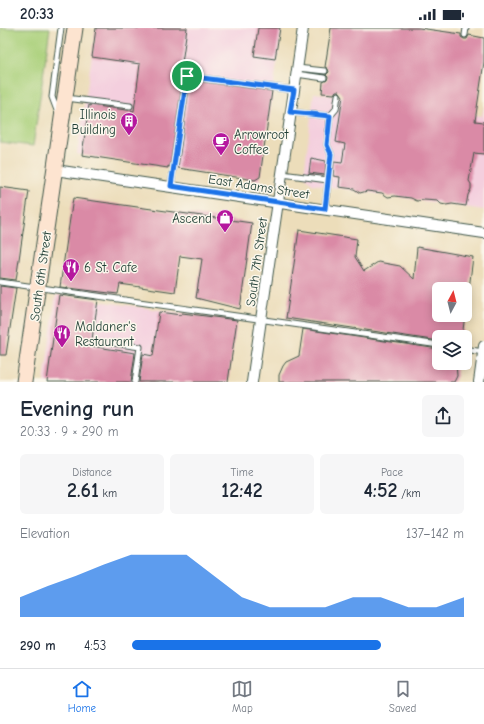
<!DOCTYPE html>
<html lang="en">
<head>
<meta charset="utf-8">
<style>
	:root { --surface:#fff; --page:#f6f6f7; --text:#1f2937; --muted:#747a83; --line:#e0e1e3; --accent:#1a73e8 }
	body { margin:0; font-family:"Comic Neue",sans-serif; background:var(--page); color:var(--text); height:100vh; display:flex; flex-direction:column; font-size:15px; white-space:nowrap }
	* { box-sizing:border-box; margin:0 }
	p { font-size:13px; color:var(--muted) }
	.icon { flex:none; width:22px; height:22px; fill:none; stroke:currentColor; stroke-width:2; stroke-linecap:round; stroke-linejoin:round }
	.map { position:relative; height:354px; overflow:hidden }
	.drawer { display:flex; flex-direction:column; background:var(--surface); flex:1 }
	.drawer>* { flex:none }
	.needle { width:26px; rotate:7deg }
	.tools { position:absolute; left:432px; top:254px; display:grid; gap:8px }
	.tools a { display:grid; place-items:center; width:40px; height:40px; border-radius:6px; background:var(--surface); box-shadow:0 2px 10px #0003; font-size:20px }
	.pin { position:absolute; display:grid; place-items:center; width:34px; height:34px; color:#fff; margin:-17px; border:2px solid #fff; border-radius:50%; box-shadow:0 1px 4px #0007 }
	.round { display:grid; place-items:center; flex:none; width:42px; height:42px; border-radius:6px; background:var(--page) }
	.headline { display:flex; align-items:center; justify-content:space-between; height:68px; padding:0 20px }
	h1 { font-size:22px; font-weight:600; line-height:30px }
	.figures { display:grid; grid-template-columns:repeat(3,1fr); gap:6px; height:68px; padding:4px 20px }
	.figures div { display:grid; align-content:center; border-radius:6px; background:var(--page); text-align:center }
	.figures b { font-size:20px; font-weight:600 }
	.figures small { font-size:11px; font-weight:400 }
	.figures p { font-size:11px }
	.chart { height:112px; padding:8px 20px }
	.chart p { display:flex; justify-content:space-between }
	.chart svg { width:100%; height:72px; margin-top:4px; fill:var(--accent); opacity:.7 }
	ul { padding:0 20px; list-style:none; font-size:13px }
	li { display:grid; grid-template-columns:64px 48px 1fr; align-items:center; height:30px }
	li i { height:10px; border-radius:5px; background:var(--accent) }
	.status { display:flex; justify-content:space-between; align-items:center; height:28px; padding:0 20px; background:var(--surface); direction:ltr }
	.status svg { height:11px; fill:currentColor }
	.tabs { display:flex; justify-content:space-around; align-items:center; height:56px; border-top:1px solid var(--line); background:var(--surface); font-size:11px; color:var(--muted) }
	.tabs a { display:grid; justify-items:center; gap:2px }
	.tabs .active { color:var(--accent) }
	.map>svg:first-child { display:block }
	.built { fill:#f4cfde }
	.green { fill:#aad07a; stroke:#648657 }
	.building { fill:#da8aa6 }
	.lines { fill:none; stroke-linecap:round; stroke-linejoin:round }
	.service-casing { stroke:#3e5548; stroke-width:7 }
	.minor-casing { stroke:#3e5548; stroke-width:12 }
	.secondary-casing { stroke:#3e5548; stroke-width:17 }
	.service { stroke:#fff; stroke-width:5 }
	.minor { stroke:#fff; stroke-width:10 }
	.secondary { stroke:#fde4d0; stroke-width:15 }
	.route-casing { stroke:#fff; stroke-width:8 }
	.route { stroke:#1a73e8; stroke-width:5 }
	.labels { text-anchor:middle; stroke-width:3; stroke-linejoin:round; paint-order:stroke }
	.poi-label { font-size:13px; fill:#1f3d34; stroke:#fbf7ec; text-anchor:start }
	.street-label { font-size:13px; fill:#1f3d34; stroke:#fbf7ec }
</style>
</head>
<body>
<div class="status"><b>20:33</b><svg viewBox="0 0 49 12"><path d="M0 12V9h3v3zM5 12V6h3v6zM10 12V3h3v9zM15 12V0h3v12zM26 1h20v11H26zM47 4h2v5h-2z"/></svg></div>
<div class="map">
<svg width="484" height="354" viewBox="0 0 484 354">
	<rect width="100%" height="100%" fill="#fbf7ec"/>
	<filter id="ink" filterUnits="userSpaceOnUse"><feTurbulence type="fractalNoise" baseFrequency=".025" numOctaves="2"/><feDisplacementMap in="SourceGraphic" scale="8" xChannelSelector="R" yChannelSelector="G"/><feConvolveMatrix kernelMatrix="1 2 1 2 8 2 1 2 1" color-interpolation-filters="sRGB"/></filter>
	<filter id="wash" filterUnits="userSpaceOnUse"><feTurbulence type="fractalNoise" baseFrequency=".012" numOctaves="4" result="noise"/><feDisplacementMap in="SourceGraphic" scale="16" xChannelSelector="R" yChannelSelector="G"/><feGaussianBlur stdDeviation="0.9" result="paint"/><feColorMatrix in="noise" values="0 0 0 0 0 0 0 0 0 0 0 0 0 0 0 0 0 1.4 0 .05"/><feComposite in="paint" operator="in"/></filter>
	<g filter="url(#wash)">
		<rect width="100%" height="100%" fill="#ecddba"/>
		<path class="built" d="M 96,0 L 282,0 L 260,153 L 77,126 Z
			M 314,65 L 482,88 L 484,77 L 484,182 L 312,156 L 304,147 Z
			M 56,267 L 237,293 L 228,354 L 44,354 Z"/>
		<path class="green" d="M 0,0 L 50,0 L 33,118 L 0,114 Z"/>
		<g id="blocks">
			<path class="building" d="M 96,0 L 187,0 L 180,49 L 183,50 L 170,139 L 168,138 L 168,140 L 82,127 L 89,77 L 134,83 L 140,36 L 92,29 Z
				M 258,0 L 280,0 L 275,31 L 254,28 Z
				M 331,0 L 419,0 L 461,6 L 461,9 L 464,11 L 467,11 L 469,7 L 484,10 L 484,34 L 475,93 L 484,94 L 484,126 L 474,125 L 469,153 L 471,156 L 471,161 L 468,167 L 466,178 L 452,176 L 446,177 L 441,176 L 438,173 L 424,172 L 417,173 L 411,170 L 395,168 L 388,169 L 382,165 L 367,163 L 360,165 L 354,161 L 339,159 L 340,149 L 333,148 L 334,134 L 342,135 L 345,116 L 336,114 L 343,68 L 339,63 L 336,63 L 334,66 L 322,65 L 323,54 L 327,52 L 328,49 L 326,47 L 329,44 L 328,41 L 325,39 Z
				M 190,52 L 272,63 L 260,149 L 255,152 L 178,140 Z
				M 311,130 L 326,133 L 325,147 L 309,145 Z
				M 0,159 L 29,163 L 16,252 L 0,250 Z
				M 73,170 L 252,195 L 240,281 L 196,270 L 202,231 L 180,228 L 175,264 L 120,256 L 118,266 L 60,259 Z
				M 299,202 L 357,211 L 355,229 L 364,243 L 378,234 L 400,238 L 414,251 L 417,219 L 473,229 L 469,261 L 439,261 L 439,287 L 465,287 L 462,309 L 439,309 L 439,313 L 286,290 Z
				M 0,258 L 16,260 L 6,327 L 0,327 Z
				M 59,267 L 98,272 L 91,318 L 135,325 L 131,354 L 47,354 Z
				M 159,284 L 181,287 L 182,285 L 237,292 L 228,354 L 139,354 L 143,326 L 153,328 Z
				M 303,301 L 439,321 L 439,335 L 456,335 L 457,348 L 454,354 L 279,354 L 279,347 L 283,338 L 286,334 L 299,328 Z"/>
		</g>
	</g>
	<g filter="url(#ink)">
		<use href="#blocks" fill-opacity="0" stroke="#3e5548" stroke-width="1"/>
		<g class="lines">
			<g class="service-casing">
				<path id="service" d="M 465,7 L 466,0
					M 297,40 L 325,43
					M 296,46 L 324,50
					M 66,70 L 130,78
					M 290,84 L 330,88
					M 58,85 L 52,69 L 61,0
					M 282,146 L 328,152
					M 171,158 L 187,48 L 294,62
					M 325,181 L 331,126 L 327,117 L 330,88 L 336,81 L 338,67
					M 0,254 L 439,317
					M 113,315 L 140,319 L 135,354
					M 465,321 L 483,324"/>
			</g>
			<g class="minor-casing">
				<path id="minor" d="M 55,142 L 484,205
					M 252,354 L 303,0
					M 479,354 L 484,318"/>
			</g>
			<g class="secondary-casing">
				<path id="secondary" d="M 24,354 L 75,0"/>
			</g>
			<use href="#service" class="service"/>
			<use href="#minor" class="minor"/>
			<use href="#secondary" class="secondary"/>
		</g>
	</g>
	<g class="lines" filter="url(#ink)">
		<g class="route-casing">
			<path id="route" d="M 187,48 L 294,62 L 290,84 L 330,88 L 327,117 L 331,126 L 325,181 L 171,158 Z"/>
		</g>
		<use href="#route" class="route"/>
	</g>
	<defs>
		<g id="building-pin" transform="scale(0.9)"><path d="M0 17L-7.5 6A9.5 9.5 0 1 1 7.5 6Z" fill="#b5179e" stroke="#fbf7ec"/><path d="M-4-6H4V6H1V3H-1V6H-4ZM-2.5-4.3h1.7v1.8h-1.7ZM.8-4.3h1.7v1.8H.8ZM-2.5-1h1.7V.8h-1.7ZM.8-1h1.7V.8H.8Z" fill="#fff"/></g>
		<g id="cafe-pin" transform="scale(0.9)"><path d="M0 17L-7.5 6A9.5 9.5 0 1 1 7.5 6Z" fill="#b5179e" stroke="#fbf7ec"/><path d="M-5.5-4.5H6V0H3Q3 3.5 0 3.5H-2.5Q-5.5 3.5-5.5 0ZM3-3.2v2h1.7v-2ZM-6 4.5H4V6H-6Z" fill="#fff"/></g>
		<g id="shop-pin" transform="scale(0.9)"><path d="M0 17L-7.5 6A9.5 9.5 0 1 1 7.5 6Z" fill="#b5179e" stroke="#fbf7ec"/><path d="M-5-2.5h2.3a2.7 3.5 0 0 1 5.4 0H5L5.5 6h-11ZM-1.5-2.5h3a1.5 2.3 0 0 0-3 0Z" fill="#fff"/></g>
		<g id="restaurant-pin" transform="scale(0.9)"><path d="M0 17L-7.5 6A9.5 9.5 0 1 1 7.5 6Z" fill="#b5179e" stroke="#fbf7ec"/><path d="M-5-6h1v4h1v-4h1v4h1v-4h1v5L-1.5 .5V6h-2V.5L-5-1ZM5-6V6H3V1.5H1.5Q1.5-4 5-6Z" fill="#fff"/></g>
	</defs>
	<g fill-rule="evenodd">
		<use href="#building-pin" x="129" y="93"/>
		<use href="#cafe-pin" x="221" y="113"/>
		<use href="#shop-pin" x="225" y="190"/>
		<use href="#restaurant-pin" x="71" y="239"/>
		<use href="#restaurant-pin" x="62" y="305"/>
	</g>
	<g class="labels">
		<g class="poi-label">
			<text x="116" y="91" text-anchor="end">Illinois<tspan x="116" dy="15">Building</tspan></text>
			<text x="234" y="111">Arrowroot<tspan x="234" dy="15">Coffee</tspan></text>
			<text x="212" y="195" text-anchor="end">Ascend</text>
			<text x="84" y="244">6 St. Cafe</text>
			<text x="75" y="303">Maldaner's<tspan x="75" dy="15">Restaurant</tspan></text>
		</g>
		<g class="street-label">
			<text transform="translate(259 158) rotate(9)" y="5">East Adams Street</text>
			<text transform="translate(256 234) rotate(-82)" y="5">South 7th Street</text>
			<text transform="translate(40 248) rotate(-82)" y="5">South 6th Street</text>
		</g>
	</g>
</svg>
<div class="tools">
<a><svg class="needle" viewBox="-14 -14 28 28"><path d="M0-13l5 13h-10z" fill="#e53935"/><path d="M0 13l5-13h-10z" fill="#747a83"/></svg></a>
<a><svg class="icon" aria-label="layers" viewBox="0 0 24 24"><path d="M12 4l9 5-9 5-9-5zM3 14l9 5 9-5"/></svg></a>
</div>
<div class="pin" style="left:187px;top:48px;background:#1e9e55"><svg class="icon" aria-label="arrive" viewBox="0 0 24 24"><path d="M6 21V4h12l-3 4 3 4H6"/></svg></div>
</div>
<section class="drawer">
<div class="headline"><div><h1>Evening run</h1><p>20:33 · 9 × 290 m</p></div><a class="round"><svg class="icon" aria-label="share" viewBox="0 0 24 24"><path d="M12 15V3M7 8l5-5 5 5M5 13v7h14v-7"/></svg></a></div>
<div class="figures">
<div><p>Distance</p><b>2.61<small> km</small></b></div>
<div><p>Time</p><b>12:42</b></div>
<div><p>Pace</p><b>4:52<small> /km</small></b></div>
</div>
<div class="chart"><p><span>Elevation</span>137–142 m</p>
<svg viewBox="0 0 160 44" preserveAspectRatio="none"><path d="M0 44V32L10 25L20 19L30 12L40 6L50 6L60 6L70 19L80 32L90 38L100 38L110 38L120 32L130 32L140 38L150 38L160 32V44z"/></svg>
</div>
<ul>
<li><b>290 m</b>4:53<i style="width:75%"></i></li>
</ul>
</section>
<nav class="tabs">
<a class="active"><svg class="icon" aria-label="home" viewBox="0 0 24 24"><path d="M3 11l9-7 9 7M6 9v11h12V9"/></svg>Home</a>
<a><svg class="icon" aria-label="map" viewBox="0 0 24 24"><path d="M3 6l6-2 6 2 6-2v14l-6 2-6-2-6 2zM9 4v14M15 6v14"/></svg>Map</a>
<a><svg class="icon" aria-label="saved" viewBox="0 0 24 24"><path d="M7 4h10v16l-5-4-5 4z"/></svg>Saved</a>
</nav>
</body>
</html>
